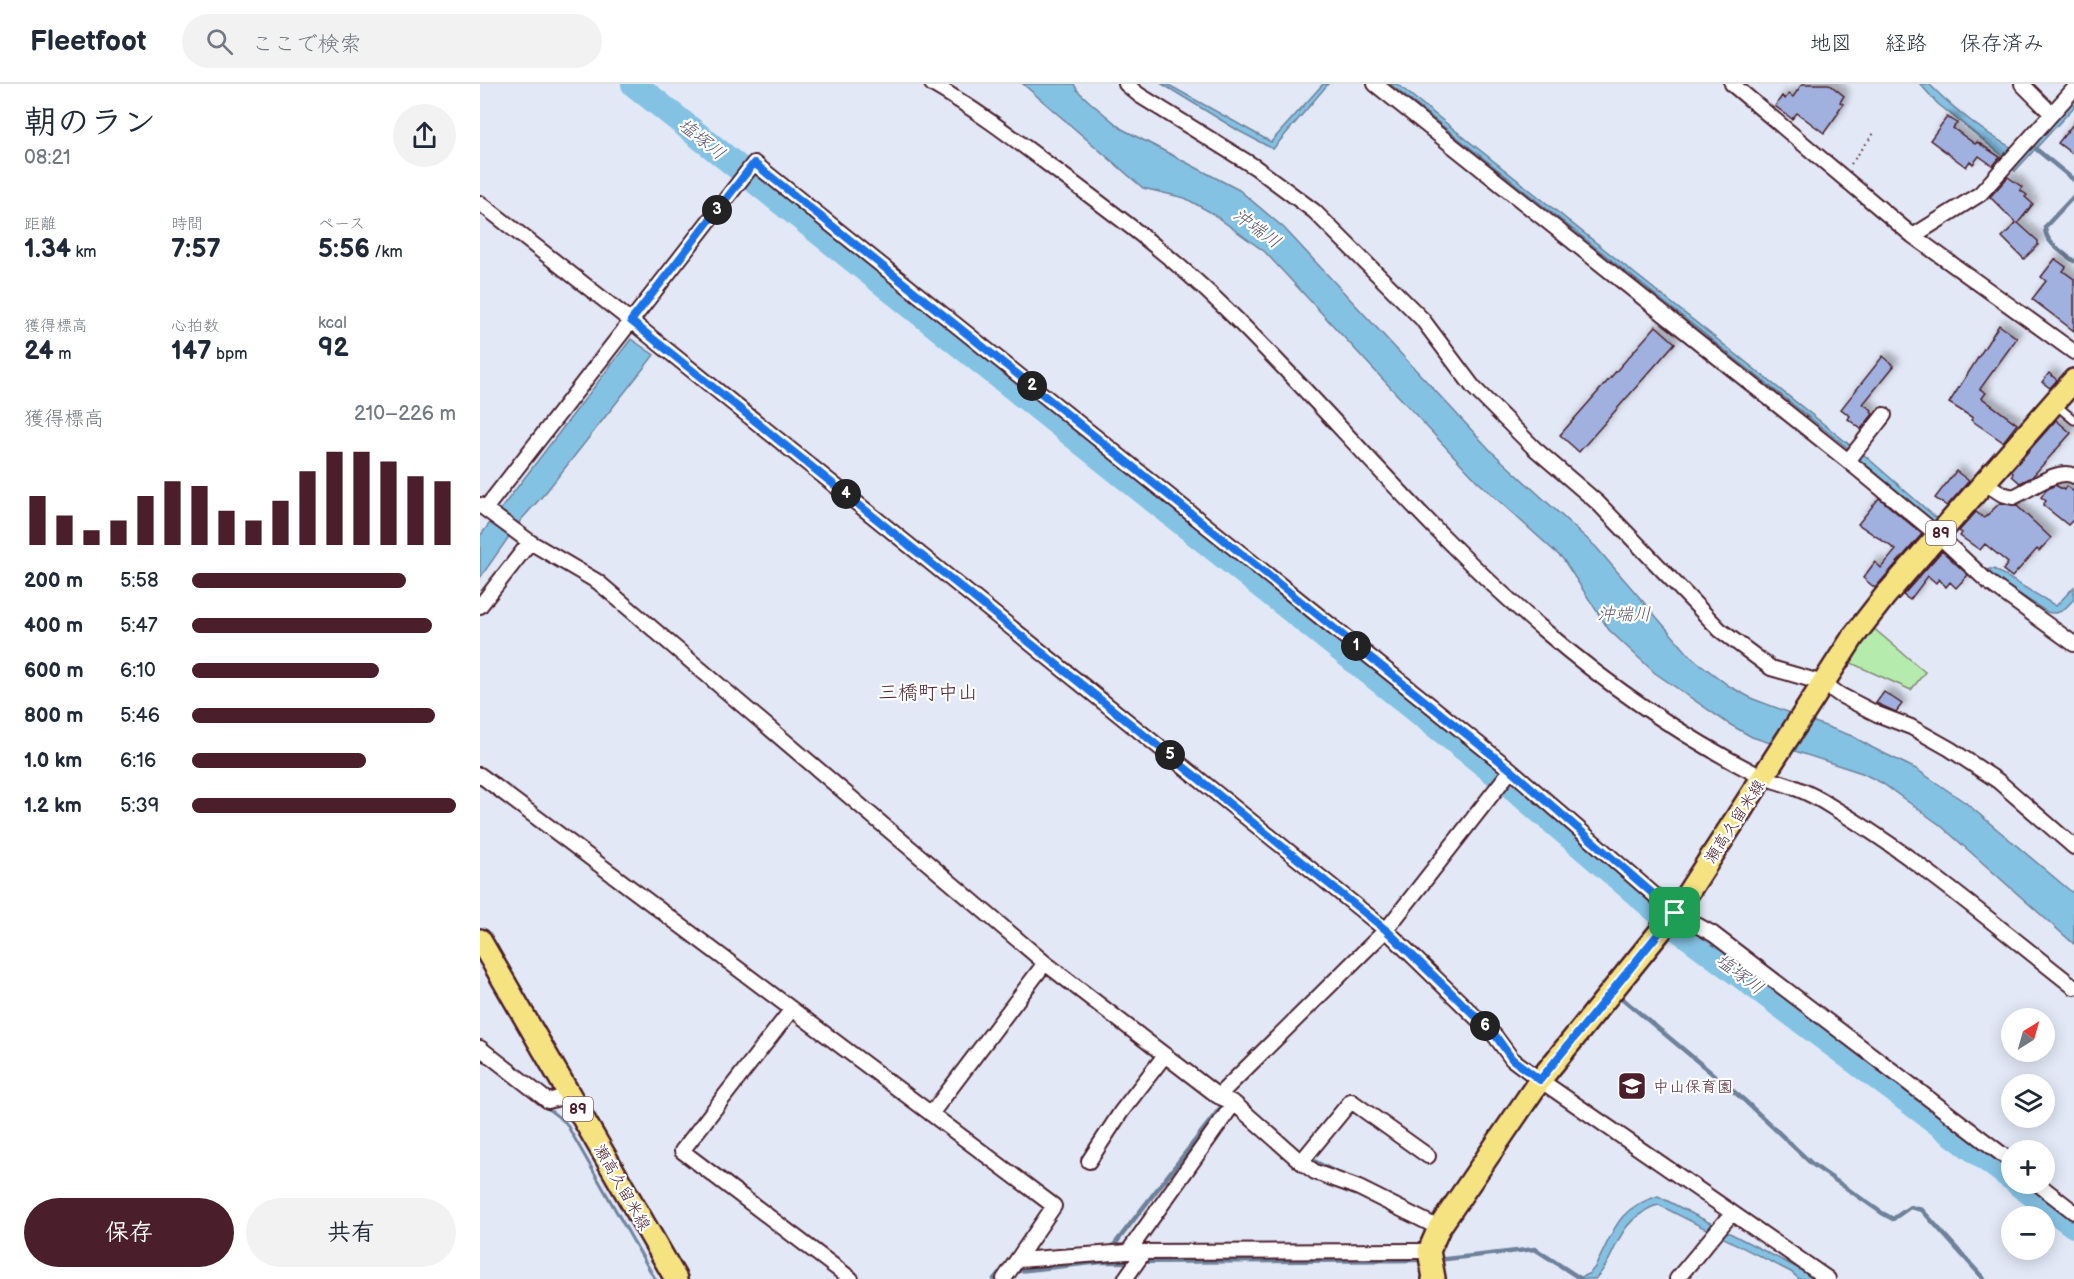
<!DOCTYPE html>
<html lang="ja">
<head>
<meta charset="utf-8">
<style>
	:root { --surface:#fff; --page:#f2f2f3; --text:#1f2937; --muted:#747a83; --line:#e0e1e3; --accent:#4a1f2b }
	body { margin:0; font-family:"Balsamiq Sans","Klee One",sans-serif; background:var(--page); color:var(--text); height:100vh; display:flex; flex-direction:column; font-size:22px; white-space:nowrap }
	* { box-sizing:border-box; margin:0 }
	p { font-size:20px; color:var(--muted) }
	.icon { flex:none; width:33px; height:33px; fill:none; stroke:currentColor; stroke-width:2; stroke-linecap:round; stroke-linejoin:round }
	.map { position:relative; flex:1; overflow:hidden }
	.side { display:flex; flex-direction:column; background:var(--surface); width:480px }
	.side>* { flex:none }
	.needle { width:39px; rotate:37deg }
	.controls { position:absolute; left:1521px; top:924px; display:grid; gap:12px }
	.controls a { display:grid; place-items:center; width:54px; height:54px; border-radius:50%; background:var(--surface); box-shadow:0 3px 15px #0003; font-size:30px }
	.pin { position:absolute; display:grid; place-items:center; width:51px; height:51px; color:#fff; margin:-26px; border-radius:12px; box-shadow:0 3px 9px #0006 }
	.km { position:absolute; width:30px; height:30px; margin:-15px; border-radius:50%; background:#222; color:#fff; font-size:16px; line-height:30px; text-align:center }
	.round { display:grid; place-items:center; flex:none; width:63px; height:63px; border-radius:32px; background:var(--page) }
	.overview { display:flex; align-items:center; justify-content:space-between; height:102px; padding:0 24px }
	h1 { font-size:33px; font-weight:600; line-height:45px }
	.figures { display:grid; grid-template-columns:repeat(3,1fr); gap:9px; height:102px; padding:6px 24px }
	.figures div { display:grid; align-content:center }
	.figures b { font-size:26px; font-weight:600 }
	.figures small { font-size:16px; font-weight:400 }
	.figures p { font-size:16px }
	.chart { height:168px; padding:12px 24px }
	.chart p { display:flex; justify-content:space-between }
	.chart svg { width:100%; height:108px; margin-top:6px; stroke:var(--accent); stroke-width:6 }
	.primary-button { display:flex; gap:12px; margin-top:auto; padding:12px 24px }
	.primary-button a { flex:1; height:69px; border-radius:36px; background:var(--accent); color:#fff; font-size:24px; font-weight:600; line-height:69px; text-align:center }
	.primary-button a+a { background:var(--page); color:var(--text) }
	ul { padding:0 24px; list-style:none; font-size:20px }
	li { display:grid; grid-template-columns:96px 72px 1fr; align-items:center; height:45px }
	li i { height:15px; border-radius:8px; background:var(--accent) }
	header { display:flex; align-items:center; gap:36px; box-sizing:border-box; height:84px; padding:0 30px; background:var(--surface); border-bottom:2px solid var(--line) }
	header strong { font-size:28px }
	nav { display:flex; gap:33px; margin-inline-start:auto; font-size:21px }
	.search { width:420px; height:54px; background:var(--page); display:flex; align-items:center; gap:15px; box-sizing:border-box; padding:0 21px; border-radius:33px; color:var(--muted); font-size:22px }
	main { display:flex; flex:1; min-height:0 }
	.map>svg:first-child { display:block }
	.green { fill:#b5ecae; stroke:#80866c; stroke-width:1.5 }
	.water { fill:#84c2e4; stroke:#6d819a; stroke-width:1.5 }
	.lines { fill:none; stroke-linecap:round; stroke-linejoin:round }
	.stream { stroke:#6d819a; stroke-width:4.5 }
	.river { stroke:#84c2e4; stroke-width:26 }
	.building { fill:#a0b1e0; stroke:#4a1f2b; stroke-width:1.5; filter:url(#shadow) }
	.service-casing { stroke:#4a1f2b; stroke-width:11 }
	.minor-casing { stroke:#4a1f2b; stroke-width:18 }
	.primary-casing { stroke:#4a1f2b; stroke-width:26 }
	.path { stroke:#4a1f2b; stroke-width:2; stroke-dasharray:1.5 4.5; stroke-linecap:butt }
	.service { stroke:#fff; stroke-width:7 }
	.minor { stroke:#fff; stroke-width:14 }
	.primary { stroke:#f5e382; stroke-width:21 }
	.route-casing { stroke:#fff; stroke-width:12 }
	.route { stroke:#1a73e8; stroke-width:8 }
	.labels { text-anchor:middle; stroke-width:4.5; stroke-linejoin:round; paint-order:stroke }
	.shield { fill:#fff; stroke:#80626b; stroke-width:1.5 }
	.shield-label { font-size:15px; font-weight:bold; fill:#4a1f2b }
	.street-label { font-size:16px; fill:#4a1f2b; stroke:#fff }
	.poi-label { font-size:16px; fill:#4a1f2b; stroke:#fff; text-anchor:start }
	.water-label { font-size:18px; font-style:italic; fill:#5e586c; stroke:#fff }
	.quarter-label { font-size:20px; fill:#4a1f2b; stroke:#fff }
</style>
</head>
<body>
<header>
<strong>Fleetfoot</strong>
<div class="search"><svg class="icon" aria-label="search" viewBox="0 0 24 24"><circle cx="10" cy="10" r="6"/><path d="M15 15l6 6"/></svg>ここで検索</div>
<nav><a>地図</a><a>経路</a><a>保存済み</a></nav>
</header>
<main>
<section class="side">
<div class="overview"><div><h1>朝のラン</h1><p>08:21</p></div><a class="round"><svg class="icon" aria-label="share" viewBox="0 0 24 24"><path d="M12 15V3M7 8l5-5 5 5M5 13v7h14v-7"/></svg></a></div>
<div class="figures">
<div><p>距離</p><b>1.34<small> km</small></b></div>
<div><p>時間</p><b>7:57</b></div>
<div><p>ペース</p><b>5:56<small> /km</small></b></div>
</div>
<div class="figures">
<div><p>獲得標高</p><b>24<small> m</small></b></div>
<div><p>心拍数</p><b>147<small> bpm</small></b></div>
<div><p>kcal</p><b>92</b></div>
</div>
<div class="chart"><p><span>獲得標高</span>210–226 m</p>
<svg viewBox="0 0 160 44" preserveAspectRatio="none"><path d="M5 44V24M15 44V32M25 44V38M35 44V34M45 44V24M55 44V18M65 44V20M75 44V30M85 44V34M95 44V26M105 44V14M115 44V6M125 44V6M135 44V10M145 44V16M155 44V18"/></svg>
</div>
<ul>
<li><b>200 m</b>5:58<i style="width:81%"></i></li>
<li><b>400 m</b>5:47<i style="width:91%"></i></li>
<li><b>600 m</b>6:10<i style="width:71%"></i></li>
<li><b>800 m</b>5:46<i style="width:92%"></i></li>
<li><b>1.0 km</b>6:16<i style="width:66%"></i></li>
<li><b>1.2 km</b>5:39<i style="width:100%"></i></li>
</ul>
<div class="primary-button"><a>保存</a><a>共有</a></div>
</section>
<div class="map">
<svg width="1594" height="1195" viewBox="0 0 1594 1195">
	<defs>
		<filter id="shadow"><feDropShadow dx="5.5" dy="-5.5" stdDeviation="3" flood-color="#0004"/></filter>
	</defs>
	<rect width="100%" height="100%" fill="#e2e8f6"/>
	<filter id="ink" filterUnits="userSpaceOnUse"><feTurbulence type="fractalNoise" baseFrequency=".0167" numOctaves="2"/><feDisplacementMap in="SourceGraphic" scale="12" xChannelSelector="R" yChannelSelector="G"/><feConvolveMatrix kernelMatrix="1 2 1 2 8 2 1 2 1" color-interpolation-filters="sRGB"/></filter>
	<g filter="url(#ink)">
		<path class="green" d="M 1392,543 L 1445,588 L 1431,606 L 1371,579 Z"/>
		<path class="water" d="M 543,0 L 594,0 L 598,7 L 611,19 L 642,45 L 759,106 L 804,144 L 1012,368 L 1116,463 L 1211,573 L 1249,602 L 1273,615 L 1372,652 L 1393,664 L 1436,685 L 1486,719 L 1594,810 L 1594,860 L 1460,741 L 1402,699 L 1382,689 L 1272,653 L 1249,640 L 1175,589 L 1129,546 L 1083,475 L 997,397 L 785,168 L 730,128 L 705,114 L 663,104 Z
			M 682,0 L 687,0 L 791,58 L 843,0 L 848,0 L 793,65 L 759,47 Z
			M 910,0 L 917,0 L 1371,362 L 1369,365 Z
			M 1440,0 L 1449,0 C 1476,27 1507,52 1542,69 L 1594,13 L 1594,23 L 1535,87 L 1523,72 L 1458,20 Z
			M 151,255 L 174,271 L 66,408 L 40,437 L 0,494 L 0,452 Z
			M 1383,370 L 1462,439 L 1458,441 L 1378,374 Z
			M 1509,485 L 1514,485 L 1576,522 L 1594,503 L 1594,515 C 1586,524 1580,532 1567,528 L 1509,490 Z
			M 0,971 L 86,1038 L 176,1195 L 174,1195 L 85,1039 L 0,973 Z
			M 1178,1112 L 1329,1190 L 1335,1195 L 1319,1195 L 1311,1188 L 1179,1121 C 1173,1122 1167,1125 1162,1129 C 1134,1147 1136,1175 1115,1195 L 1097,1195 L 1110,1189 L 1115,1183 C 1135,1147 1134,1126 1178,1112 Z"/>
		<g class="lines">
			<path class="stream" d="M 1556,65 L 1594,96
				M 1594,112 L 1565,143 C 1565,159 1582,168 1594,177
				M 1137,912 L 1138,911 L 1264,1016 L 1332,1080 L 1402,1129 L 1413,1135 L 1430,1123 L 1442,1126 L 1504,1195
				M 826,1073 L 859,1090
				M 631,1165 L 745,1018
				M 957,1176 L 1055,1165 L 1101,1195
				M 514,1195 L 519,1189 L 621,1178 L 946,1176"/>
			<path class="river" d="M 154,0 L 1029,700 L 1196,843 L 1532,1094
				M 1539,1100 L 1594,1141"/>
		</g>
		<path class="building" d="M 1322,0 L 1349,0 L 1364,12 L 1360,18 L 1363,20 L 1358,27 L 1359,28 L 1344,49 L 1317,29 L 1312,35 L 1295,22 L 1302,12 L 1305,15 L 1309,10 L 1313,13 Z
			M 1467,33 L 1477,39 L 1473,44 L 1495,60 L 1497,58 L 1520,73 L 1513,82 L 1499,72 L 1493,80 L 1490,77 L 1486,83 L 1450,56 Z
			M 1594,39 L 1594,71 L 1578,59 Z
			M 1528,93 L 1542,103 L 1540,106 L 1547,111 L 1545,113 L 1553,120 L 1538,139 L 1558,157 L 1558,161 L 1544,175 L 1522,153 L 1536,139 L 1510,113 Z
			M 1575,175 L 1586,183 L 1583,187 L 1594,195 L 1594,247 L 1552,215 L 1566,197 L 1561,193 Z
			M 1519,241 L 1537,254 L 1500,305 L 1506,309 L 1502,314 L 1537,340 L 1523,358 L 1491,336 L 1493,334 L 1469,319 Z
			M 1176,242 L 1195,259 L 1099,368 L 1080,351 Z
			M 1403,272 L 1414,282 L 1383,320 L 1392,326 L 1391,328 L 1393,330 L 1381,345 L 1368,335 L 1370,332 L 1361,325 Z
			M 1569,289 L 1577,296 L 1570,304 L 1562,298 Z
			M 1576,336 L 1591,349 L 1552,393 L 1540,399 L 1532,392 L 1533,389 L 1531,387 Z
			M 1476,387 L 1489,397 L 1467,422 L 1455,414 Z
			M 1575,401 L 1584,406 L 1586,402 L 1594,408 L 1594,435 L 1588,441 L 1563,421 L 1566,417 L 1561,413 L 1566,406 Z
			M 1399,414 L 1442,450 L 1395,504 L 1383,494 L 1395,478 L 1401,484 L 1416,466 L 1378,440 Z
			M 1520,419 L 1536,421 L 1571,454 L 1559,467 L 1557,465 L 1532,493 L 1523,486 L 1528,479 L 1505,460 L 1500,466 L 1480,452 L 1482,449 L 1479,447 L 1496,428 L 1504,434 Z
			M 1462,467 L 1488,491 L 1476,504 L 1470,498 L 1466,503 L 1459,495 L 1456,499 L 1448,492 L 1430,516 L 1423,511 Z
			M 1404,608 L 1422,620 L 1416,628 L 1396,619 Z"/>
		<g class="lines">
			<g class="service-casing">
				<path id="service" d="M 1576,321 L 1594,336"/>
			</g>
			<g class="minor-casing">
				<path id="minor" d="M 452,0 C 499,27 541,60 585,93 C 640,134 695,175 744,223 C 853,329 948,449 1065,547 C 1130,603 1202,652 1278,691 C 1289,696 1301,698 1313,703 C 1326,708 1340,715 1352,723 C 1438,774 1515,841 1594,903
					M 646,0 L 659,11 L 775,83 L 834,127 L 942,235 L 993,303 L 1054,364 L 1118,419 L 1240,546 L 1291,584 L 1343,599 L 1360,611 L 1397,630 L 1431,643 L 1470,665 L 1518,697 L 1594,763
					M 895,0 L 1368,377 L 1459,452 L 1507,497 L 1594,560
					M 1252,0 L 1433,152 L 1594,268
					M 1542,0 L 1571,29
					M 0,119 L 151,237 L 906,846 L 1015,952 L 1032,975 L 1060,996 L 1348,1195
					M 1433,152 L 1500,110 L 1594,5
					M 1368,377 L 1404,331
					M 1505,399 L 1522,410 L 1533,413 C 1550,406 1578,383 1594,392
					M 0,421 L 50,458 L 118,498 L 565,879 L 738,1012 L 754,1019 L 821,1078 L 835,1088 L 879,1104 L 959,1144
					M 5,425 L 274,79 L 1031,686 L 906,846 L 738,1012
					M 0,522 L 50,458
					M 1031,686 L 1195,829 L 1233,850 L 1532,1078
					M 0,691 L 574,1122 L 524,1195
					M 312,925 L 202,1067 L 371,1195
					M 0,964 L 68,1017 L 90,1011
					M 451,1030 L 565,879
					M 609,1077 L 641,1028 L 685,971
					M 821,1078 L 871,1017 L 948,1072
					M 1558,1100 L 1594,1128
					M 648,1168 L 754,1019
					M 538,1176 L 648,1168 L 949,1167
					M 645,1195 L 664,1168
					M 1197,1195 L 1252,1129"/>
			</g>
			<g class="primary-casing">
				<path id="primary" d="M 0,856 L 196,1195
					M 953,1195 L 954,1194 L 949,1167 L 959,1144 L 1060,996 L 1195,829 L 1373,553 L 1405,512 L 1594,296"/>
			</g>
			<path class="path" d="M 1371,80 L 1394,49"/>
			<use href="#service" class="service"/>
			<use href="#minor" class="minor"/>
			<use href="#primary" class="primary"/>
		</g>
	</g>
	<g class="lines" filter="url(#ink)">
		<g class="route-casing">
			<path id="route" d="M 274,79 L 1031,686 L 1195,829 L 1060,996 L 1032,975 L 1015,951 L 906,846 L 151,237 Z"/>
		</g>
		<use href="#route" class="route"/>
	</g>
	<defs>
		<g id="school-square" transform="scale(1.5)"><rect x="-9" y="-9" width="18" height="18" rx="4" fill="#4a1f2b" stroke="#fff"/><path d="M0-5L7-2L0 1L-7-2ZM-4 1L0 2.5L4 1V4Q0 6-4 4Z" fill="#fff"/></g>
	</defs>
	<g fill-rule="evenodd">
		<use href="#school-square" x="1152" y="1002"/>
	</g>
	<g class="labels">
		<g class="shield">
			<rect x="1446" y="437" width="30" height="24" rx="4.5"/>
			<rect x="83" y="1013" width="30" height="24" rx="4.5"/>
		</g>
		<g class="shield-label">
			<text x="1461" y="454">89</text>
			<text x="98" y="1030">89</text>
		</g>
		<g class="street-label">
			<text transform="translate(1254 737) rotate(-57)" y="6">瀬高久留米線</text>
			<text transform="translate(143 1103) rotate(60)" y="6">瀬高久留米線</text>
		</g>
		<g class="poi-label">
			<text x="1173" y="1008">中山保育園</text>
		</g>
		<g class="water-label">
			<text transform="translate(222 55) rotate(39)" y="6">塩塚川</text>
			<text transform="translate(777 144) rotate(36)" y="6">沖端川</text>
			<text x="1144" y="536">沖端川</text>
			<text transform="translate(1260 890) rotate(37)" y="6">塩塚川</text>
		</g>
		<g class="quarter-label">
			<text x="448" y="615">三橋町中山</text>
		</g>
	</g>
</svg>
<div class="controls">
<a><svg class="needle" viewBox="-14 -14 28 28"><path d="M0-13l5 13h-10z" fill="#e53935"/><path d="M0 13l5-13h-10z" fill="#747a83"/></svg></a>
<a><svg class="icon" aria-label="layers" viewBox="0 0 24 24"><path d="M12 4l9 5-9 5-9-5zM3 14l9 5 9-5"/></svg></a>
<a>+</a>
<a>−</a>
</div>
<div class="pin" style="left:1195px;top:829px;background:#1e9e55"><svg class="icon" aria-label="arrive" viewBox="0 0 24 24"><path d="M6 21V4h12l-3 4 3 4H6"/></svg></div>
<b class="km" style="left:876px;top:562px">1</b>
<b class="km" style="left:552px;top:302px">2</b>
<b class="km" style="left:237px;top:126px">3</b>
<b class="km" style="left:366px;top:410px">4</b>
<b class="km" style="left:690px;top:671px">5</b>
<b class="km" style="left:1005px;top:942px">6</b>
</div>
</main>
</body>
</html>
